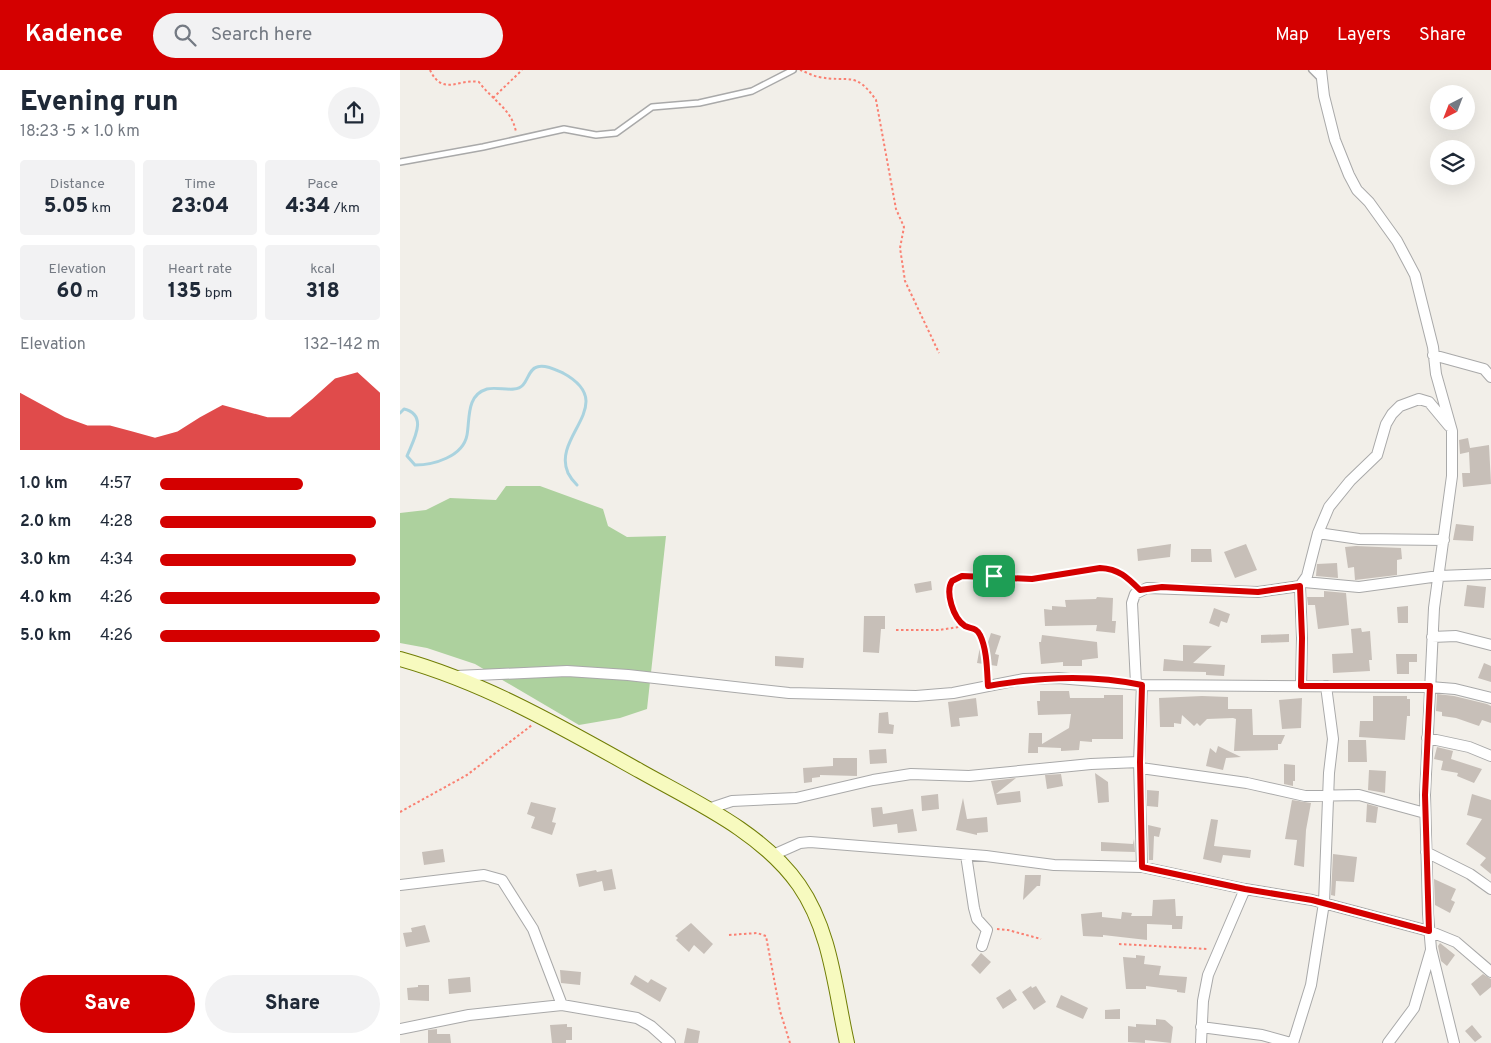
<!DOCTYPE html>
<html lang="en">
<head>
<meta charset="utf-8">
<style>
	:root { --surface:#fff; --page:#f2f2f3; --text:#1f2937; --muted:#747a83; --accent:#d40000 }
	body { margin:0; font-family:Overpass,sans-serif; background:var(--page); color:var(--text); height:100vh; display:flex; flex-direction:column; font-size:19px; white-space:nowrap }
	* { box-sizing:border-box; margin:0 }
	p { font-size:16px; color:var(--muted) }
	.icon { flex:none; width:28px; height:28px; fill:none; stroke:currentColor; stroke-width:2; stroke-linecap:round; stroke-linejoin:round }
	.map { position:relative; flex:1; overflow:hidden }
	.side { display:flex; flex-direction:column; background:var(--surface); width:400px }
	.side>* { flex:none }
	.needle { width:32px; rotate:222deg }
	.buttons { position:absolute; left:1030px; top:15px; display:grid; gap:10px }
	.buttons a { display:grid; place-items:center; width:45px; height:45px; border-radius:50%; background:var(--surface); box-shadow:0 5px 20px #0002; font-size:25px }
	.pin { position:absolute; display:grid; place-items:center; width:42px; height:42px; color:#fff; margin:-21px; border-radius:10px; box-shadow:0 2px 8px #0006 }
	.round { display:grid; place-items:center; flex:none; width:52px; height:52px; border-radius:26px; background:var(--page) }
	.head { display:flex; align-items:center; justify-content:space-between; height:85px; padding:0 20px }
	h1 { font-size:28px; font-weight:800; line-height:38px }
	.figures { display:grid; grid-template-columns:repeat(3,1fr); gap:8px; height:85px; padding:5px 20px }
	.figures div { display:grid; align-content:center; border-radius:5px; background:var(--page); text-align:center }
	.figures b { font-size:21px; font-weight:800 }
	.figures small { font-size:14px; font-weight:400 }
	.figures p { font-size:14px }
	.chart { height:140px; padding:10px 20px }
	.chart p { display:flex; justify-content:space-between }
	.chart svg { width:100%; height:90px; margin-top:5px; fill:var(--accent); opacity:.7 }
	.button { display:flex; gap:10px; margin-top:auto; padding:10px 20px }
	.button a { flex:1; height:58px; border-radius:30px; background:var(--accent); color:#fff; font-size:20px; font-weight:800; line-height:58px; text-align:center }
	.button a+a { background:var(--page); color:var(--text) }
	ul { padding:0 20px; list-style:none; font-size:16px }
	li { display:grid; grid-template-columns:80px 60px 1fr; align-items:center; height:38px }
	li i { height:12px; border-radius:6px; background:var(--accent) }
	header { display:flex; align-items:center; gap:30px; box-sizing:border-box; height:70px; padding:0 25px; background:var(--accent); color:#fff }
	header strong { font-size:24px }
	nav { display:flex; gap:28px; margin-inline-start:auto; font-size:18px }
	.search { width:350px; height:45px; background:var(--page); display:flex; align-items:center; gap:12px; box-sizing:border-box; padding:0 18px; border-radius:28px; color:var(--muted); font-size:19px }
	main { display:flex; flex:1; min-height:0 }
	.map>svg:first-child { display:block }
	.forest { fill:#add19e }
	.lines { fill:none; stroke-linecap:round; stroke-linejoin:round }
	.stream { stroke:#aad3df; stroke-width:3 }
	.building { fill:#c7bfb8 }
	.lane-casing { stroke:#a9a9a9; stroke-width:8 }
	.street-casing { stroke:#a9a9a9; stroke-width:12 }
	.secondary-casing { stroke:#707d05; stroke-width:16 }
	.path { stroke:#fa8072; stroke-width:2; stroke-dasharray:2.5 2.5; stroke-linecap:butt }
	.lane { stroke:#fff; stroke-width:5 }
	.street { stroke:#fff; stroke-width:10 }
	.secondary { stroke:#f7fabf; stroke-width:14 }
	.route-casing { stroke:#fff; stroke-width:10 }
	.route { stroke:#d40000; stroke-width:6 }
</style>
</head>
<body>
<header>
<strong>Kadence</strong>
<div class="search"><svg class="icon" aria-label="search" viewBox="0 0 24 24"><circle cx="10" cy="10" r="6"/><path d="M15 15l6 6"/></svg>Search here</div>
<nav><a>Map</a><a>Layers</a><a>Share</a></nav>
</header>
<main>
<section class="side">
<div class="head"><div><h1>Evening run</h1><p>18:23 · 5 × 1.0 km</p></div><a class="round"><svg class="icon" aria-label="share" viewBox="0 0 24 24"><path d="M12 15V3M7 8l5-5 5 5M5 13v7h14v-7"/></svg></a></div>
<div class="figures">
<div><p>Distance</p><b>5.05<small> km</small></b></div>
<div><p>Time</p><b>23:04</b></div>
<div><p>Pace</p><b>4:34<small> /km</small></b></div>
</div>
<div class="figures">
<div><p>Elevation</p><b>60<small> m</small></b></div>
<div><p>Heart rate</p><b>135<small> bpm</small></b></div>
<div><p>kcal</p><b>318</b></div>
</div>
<div class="chart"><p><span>Elevation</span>132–142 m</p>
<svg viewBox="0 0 160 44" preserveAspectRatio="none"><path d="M0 44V16L10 22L20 28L30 32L40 32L50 35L60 38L70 35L80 28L90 22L100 25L110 28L120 28L130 19L140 9L150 6L160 16V44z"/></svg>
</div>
<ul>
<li><b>1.0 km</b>4:57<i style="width:65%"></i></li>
<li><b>2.0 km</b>4:28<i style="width:98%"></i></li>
<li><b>3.0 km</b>4:34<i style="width:89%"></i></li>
<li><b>4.0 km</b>4:26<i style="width:100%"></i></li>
<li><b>5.0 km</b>4:26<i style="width:100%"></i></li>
</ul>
<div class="button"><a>Save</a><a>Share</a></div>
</section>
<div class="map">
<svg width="1091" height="973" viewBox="0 0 1091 973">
	<rect width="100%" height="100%" fill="#f2efe9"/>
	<path class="forest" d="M 106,416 L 140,416 L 203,439 L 208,456 L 227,467 L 266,466 L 247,639 L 220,648 L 179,655 L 75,594 L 27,578 L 0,573 L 0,443 L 26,440 L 50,428 L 96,430 Z"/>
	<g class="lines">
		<path class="stream" d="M 0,343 L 4,339 C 29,345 13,371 7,386 L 15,395 C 33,395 63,387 67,365 C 70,349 66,325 87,319 C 95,317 106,320 114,319 C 129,318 126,300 137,297 C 145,294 156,300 163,303 C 220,334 151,366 168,403 C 170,407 174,412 177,415"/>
	</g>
	<path class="building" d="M 1068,368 L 1070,378 L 1089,375 L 1091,414 L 1063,417 L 1062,403 L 1070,403 L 1069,382 L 1060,384 L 1059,370 Z
		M 1056,454 L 1074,456 L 1073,471 L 1053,470 Z
		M 771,474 L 770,487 L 738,491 L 737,479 Z
		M 846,474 L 857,500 L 835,508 L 824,482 Z
		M 956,476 L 1001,478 L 1002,489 L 997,490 L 997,505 L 955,510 L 954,497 L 948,498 L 945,477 Z
		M 791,479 L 811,479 L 812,492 L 791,492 Z
		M 937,493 L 938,508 L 916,506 L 917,494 Z
		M 531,511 L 532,520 L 516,523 L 514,514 Z
		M 1067,515 L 1086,517 L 1084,538 L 1064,536 Z
		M 924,521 L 946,523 L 949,555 L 918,559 L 915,535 L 908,535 L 907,527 L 924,527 Z
		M 697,527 L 713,528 L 712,551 L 716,551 L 715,563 L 696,561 L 697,555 L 645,556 L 644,539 L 652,540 L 652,536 L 666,537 L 665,530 L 696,529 Z
		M 1008,536 L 1008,553 L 998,553 L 997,537 Z
		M 814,538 L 830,544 L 827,553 L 821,551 L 819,557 L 809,553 Z
		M 464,546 L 485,546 L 485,559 L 481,559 L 479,583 L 463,582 Z
		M 961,558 L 962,562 L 970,561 L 972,590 L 969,590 L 970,601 L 933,603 L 932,584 L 953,583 L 951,559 Z
		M 591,563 L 601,566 L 595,584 L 599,585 L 597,596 L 577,593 L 581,571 L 588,572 Z
		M 889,564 L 889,572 L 861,573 L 861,565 Z
		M 642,565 L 697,572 L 698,588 L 682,590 L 682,596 L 663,596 L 663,592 L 641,594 L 639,572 L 641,572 Z
		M 783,575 L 812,576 L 793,593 L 825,595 L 824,606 L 806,605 L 806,602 L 763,601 L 764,589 L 783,591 Z
		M 996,584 L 1017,584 L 1017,592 L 1009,592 L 1009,604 L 997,604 Z
		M 375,586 L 404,588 L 403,598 L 375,596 Z
		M 1084,593 L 1091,596 L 1091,612 L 1078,608 Z
		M 640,621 L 669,621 L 670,628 L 704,628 L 704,625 L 723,625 L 723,669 L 692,669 L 692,672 L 680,671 L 679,680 L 661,681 L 661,678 L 638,677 L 638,683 L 628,683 L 629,663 L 642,663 L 642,674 L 669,658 L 671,644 L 638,645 L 637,631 L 640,631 Z
		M 1037,624 L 1054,626 L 1087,634 L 1091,636 L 1091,653 L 1082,650 L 1079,656 L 1056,648 L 1042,646 L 1042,642 L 1036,641 Z
		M 802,626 L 828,627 L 828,639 L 852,639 L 853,665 L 885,665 L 881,674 L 878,674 L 878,680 L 834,681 L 836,649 L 833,648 L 807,649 L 800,656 L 797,653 L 794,656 L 782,645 L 781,654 L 774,653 L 774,657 L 760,657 L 759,628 Z
		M 973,626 L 1007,626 L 1007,629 L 1010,629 L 1010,646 L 1007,646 L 1005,670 L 959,667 L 960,651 L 973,651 Z
		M 576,628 L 578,646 L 559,648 L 560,656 L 551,657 L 548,632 Z
		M 902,628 L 901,658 L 882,659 L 879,630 Z
		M 488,642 L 489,654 L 494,655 L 493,664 L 478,663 L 479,643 Z
		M 948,670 L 966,670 L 967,692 L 948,692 Z
		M 818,676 L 841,687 L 826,688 L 823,700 L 806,696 L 810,678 L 816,683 Z
		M 1037,677 L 1053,681 L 1051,689 L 1082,699 L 1074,713 L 1057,706 L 1058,703 L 1041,700 L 1043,691 L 1034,689 Z
		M 486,679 L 487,693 L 470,694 L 469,680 Z
		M 433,688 L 457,688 L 457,706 L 420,705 L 420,707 L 412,708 L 412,712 L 404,713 L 403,698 L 433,696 Z
		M 884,694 L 895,695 L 895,711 L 893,711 L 893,716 L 884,714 Z
		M 969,700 L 986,701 L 985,723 L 968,720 Z
		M 695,703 L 708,712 L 709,732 L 698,733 Z
		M 661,704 L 663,716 L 647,719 L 645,705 Z
		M 616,708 L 596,724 L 620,721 L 621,732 L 597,735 L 591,711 Z
		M 747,720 L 759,721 L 758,737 L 747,736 Z
		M 538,724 L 539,739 L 522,741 L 521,726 Z
		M 1072,724 L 1091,730 L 1091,804 L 1080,795 L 1086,788 L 1066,774 L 1082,749 L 1067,745 Z
		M 563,728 L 567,749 L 587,747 L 588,762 L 577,763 L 577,765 L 556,760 Z
		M 892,730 L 911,733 L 906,760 L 904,797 L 894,795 L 897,770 L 885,769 Z
		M 131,732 L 156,738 L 152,752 L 156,753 L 152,765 L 131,758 L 135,747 L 127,744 Z
		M 967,734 L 978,737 L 976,753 L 966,752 Z
		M 482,737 L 483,744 L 513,739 L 517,761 L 498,763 L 497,754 L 473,757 L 471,738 Z
		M 811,749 L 818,750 L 814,776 L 851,780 L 850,788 L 823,785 L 821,793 L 803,789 Z
		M 748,755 L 761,758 L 759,767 L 754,766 L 753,790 L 749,790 Z
		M 734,769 L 735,782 L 701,781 L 701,772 L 733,774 Z
		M 43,779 L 45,792 L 24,795 L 22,782 Z
		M 933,784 L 957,787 L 954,812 L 936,811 L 935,826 L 931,825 Z
		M 212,799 L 216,819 L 204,821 L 202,811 L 179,817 L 176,804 L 196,800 L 197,802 Z
		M 625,805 L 641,805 L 640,816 L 637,816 L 623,830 Z
		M 1034,809 L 1056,819 L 1051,830 L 1055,832 L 1050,843 L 1035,835 Z
		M 775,829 L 776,846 L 783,846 L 782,859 L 772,859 L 772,855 L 747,854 L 747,870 L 703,865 L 703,867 L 683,866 L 681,844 L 702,842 L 702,847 L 721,849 L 722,842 L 732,843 L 731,846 L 752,846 L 753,830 Z
		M 291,853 L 313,874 L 304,884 L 294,875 L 289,882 L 276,870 L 278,868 L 275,866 Z
		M 25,855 L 30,872 L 6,877 L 3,863 L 12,862 L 11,858 Z
		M 1040,873 L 1055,885 L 1047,896 L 1041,891 L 1038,876 Z
		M 581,883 L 591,892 L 580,904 L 571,895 Z
		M 736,885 L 745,886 L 744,894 L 761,896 L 759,905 L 787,907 L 785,923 L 777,922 L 777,920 L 746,916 L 746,919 L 726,919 L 723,887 L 736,888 Z
		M 160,900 L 181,902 L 180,915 L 161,913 Z
		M 1083,904 L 1091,909 L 1091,917 L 1080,926 L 1071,914 Z
		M 235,905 L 248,913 L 251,909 L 267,918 L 260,932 L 230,914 Z
		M 70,907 L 71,922 L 49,924 L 48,909 Z
		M 18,915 L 29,915 L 29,931 L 8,930 L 7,918 L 18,917 Z
		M 631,916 L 632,918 L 636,916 L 646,932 L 634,940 L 622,922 Z
		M 610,919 L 617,930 L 603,939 L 596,928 Z
		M 661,925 L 688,938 L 683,949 L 656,937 Z
		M 720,939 L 720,949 L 705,949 L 705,940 Z
		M 756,949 L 765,950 L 773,957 L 771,973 L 745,970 L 745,973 L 728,972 L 728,956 L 736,957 L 736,954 L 756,955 Z
		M 167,954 L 167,957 L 172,957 L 172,970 L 166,970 L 166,973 L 152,973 L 150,955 Z
		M 1072,955 L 1082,967 L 1075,972 L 1065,961 Z
		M 287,958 L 300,961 L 298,973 L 284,973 Z
		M 37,959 L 37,964 L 50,964 L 51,973 L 28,973 L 28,960 Z"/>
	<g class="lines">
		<g class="lane-casing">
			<path id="lane" d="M 912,0 L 920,8
				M 0,92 L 83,77 L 164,59 L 196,65 L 216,63 L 252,37 L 299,33 L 352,21 L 393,0"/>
		</g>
		<g class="street-casing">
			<path id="street" d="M 921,0 L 924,26 L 935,70 L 949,105 L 957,120 L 969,132 L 997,171 L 1015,205 L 1033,277 L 1036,304 L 1052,361 L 1052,406 L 1034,538 L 1025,725 L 1028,844 L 1031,879 L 1054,973
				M 1033,285 L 1084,299 L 1091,307
				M 918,463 L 959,469 L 1044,470
				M 904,512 L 959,517 L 1039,506 L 1091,504
				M 900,516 L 902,568 L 901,616
				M 1032,567 L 1056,566 L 1091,575
				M 56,606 L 167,601 L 228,605 L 389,623 L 516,626 L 553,623 L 624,609 L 658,608 L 742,615 L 1030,617 L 1055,619 L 1091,628
				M 736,614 L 732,533 L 735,524 L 747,518 L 858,522 L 900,516 L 907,506 L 918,463 L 929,437 L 950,411 L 977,385 L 986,354 L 992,344 L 1000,336 L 1019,329 L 1029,332 L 1049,356
				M 1027,668 L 1069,677 L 1091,686
				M 741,698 L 847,713 L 905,726 L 959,725 L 1025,743
				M 308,739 L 332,731 L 396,728 L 473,710 L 511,704 L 569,706 L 691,694 L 739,692
				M 1026,782 L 1070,804 L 1091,819
				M 373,785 L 400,773 L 410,772 L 586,786 L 654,795 L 742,797 L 845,819 L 912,830 L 1029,861 L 1056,872 L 1091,902
				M 566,785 L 574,838 L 577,849 L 587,860 L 582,876
				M 742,797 L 739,692 L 742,615
				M 0,815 L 84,805 L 102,810 L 133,859 L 162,935
				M 801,957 L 862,965 L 891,973
				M 0,959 L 69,945 L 162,935 L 237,948 L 251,956 L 270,973
				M 801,973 L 803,931 L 808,905 L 845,819
				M 893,973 L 911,915 L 924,833 L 929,703 L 933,669 L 926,616
				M 988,973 L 1014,938 L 1031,880"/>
		</g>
		<g class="secondary-casing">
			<path id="secondary" d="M 0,589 C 86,613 163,658 240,701 C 295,732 362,762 399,815 C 431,861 435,919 447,973"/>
		</g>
		<path class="path" d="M 30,0 C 43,27 59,8 79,12 C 92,30 112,39 116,62
			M 400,0 C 406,2 413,6 419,7 C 449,13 455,0 476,30 L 496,139 L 504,157 L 500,178 L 505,211 L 539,283
			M 93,28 L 122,0
			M 565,556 C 555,546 556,543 551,530 C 536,490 614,510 634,509 C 657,506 689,495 711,499 C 720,500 727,507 733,513
			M 496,560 L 539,560 L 565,556 L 573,558 L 582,570 L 587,606
			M 0,742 L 67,705 L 132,655
			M 597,859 L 608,860 L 641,869
			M 329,865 L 357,863 L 366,866 L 380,941 L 390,973
			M 719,874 L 808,879"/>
		<use href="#lane" class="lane"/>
		<use href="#street" class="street"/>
		<use href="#secondary" class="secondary"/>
	</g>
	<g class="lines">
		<g class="route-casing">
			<path id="route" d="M 700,498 C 719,499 727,507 740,520 L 762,517 L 858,522 L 900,516 L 902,568 L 901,616 L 1030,616 L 1025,725 L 1029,861 L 912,830 L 845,819 L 742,797 L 740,692 L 742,615 C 692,604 638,607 588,616 C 587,601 587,579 580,565 C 576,557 571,559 565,556 C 553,548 545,522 552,511 L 562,506 L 632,509 Z"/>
		</g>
		<use href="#route" class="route"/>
	</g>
</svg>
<div class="buttons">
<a><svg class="needle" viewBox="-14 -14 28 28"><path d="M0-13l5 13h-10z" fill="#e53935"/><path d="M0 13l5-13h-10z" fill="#747a83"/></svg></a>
<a><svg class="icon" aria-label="layers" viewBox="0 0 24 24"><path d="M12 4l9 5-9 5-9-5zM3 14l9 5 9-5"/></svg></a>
</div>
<div class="pin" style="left:594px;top:506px;background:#1e9e55"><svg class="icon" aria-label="arrive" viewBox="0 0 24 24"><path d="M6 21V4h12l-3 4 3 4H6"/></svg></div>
</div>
</main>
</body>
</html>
